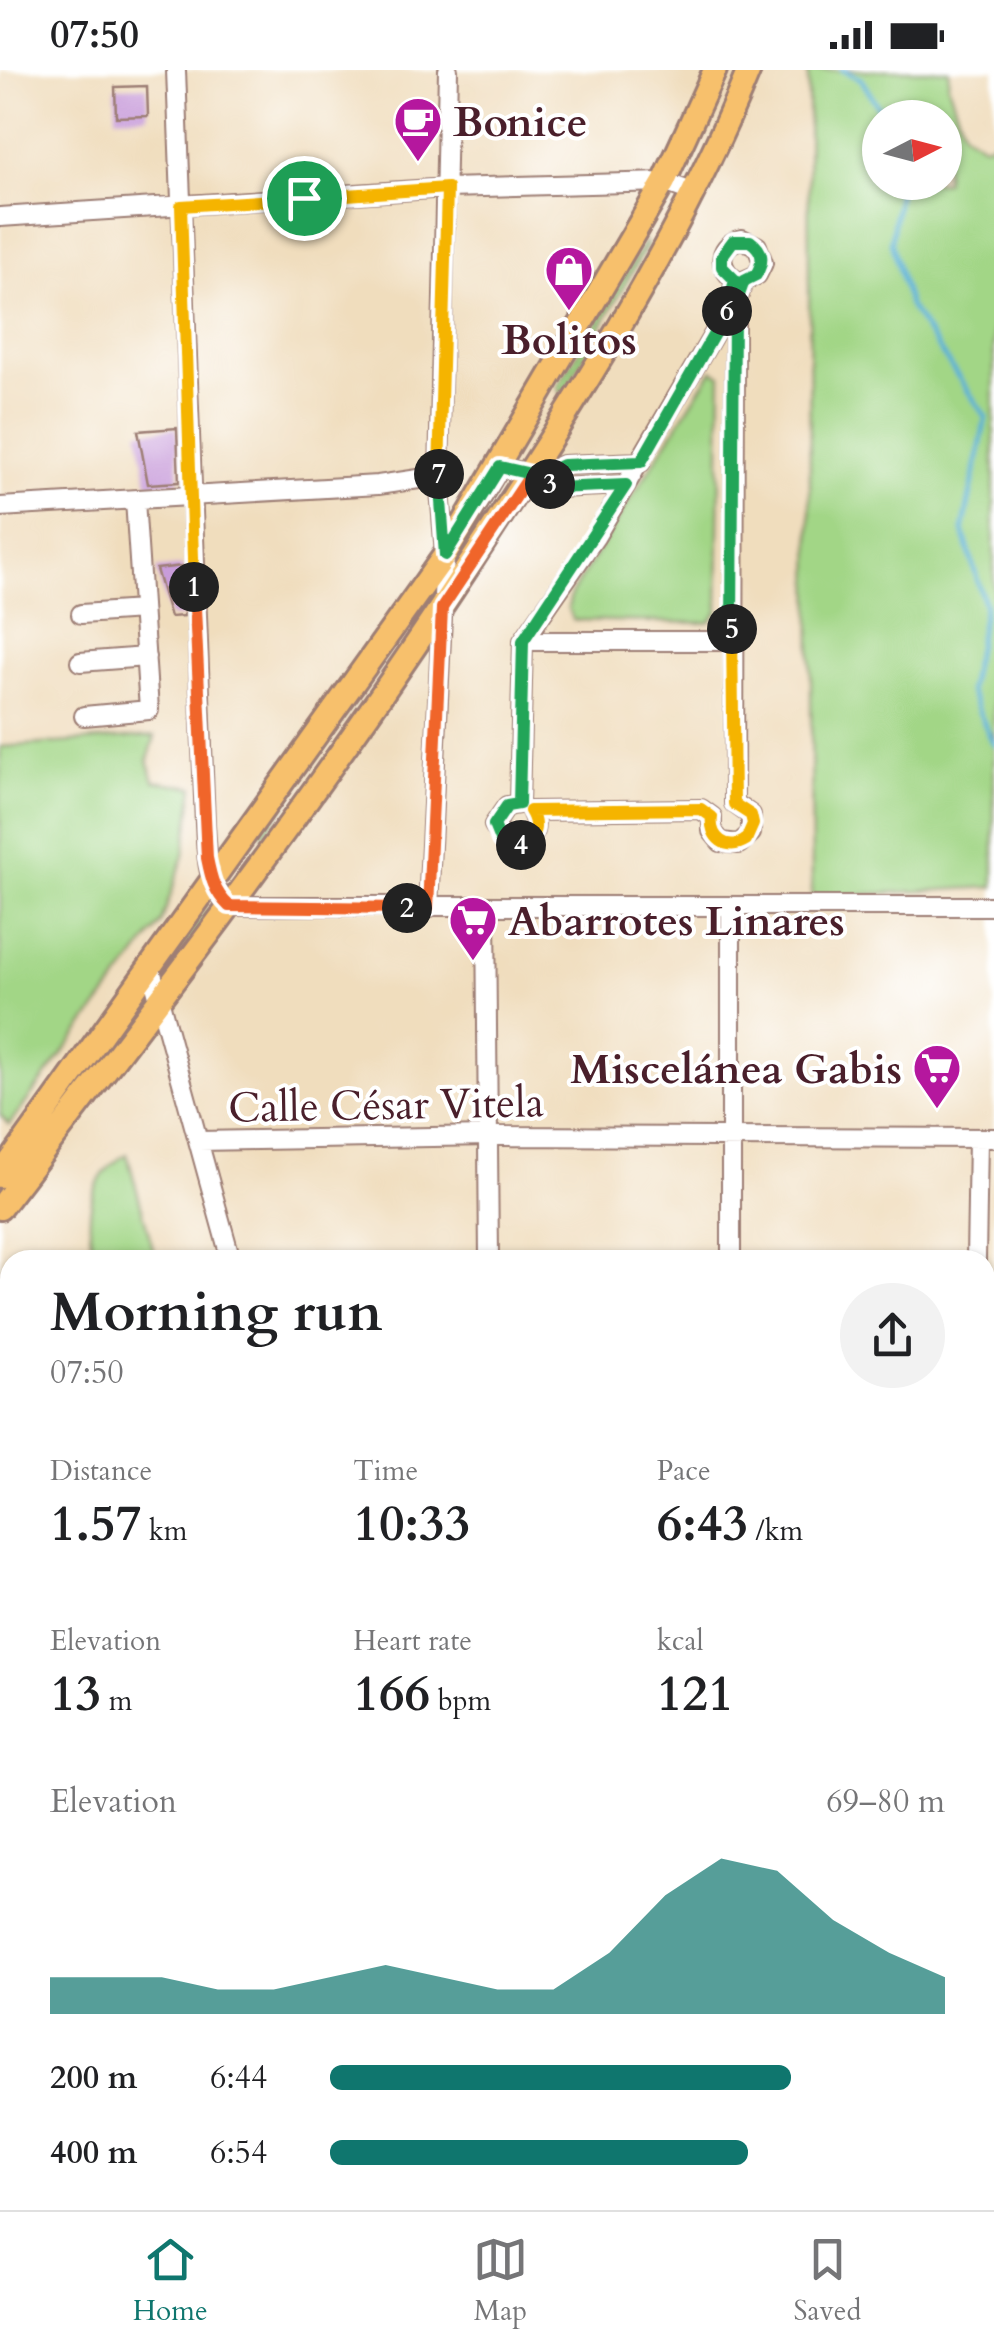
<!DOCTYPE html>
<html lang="en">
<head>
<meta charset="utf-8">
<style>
	:root { --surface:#fff; --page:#f2f2f2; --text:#202124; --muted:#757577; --line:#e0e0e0; --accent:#0f766e }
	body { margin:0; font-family:Cardo,serif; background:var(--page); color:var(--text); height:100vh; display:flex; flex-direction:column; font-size:38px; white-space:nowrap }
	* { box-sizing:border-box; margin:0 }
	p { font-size:32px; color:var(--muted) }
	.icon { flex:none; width:55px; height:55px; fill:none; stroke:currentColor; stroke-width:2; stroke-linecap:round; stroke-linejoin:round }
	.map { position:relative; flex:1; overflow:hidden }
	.side { position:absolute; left:0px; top:1180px; width:995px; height:960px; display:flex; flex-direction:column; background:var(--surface); border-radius:30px 30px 0 0; box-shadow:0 2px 8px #0004 }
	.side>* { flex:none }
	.needle { width:65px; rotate:84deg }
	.fabs { position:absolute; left:862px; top:30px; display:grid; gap:20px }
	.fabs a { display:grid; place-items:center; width:100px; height:100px; border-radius:50%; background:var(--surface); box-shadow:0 2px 8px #0004; font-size:50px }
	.pin { position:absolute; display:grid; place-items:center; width:85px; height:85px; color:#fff; margin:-42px; border:5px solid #fff; border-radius:50%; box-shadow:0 2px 10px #0007 }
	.km { position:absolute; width:50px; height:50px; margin:-25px; border-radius:50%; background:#222; color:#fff; font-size:28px; line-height:50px; text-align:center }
	.round { display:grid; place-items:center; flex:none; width:105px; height:105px; border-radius:52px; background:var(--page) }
	.summary { display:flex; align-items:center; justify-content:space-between; height:170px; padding:0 50px }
	h1 { font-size:55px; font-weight:700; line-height:75px }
	.metrics { display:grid; grid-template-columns:repeat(3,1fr); gap:15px; height:170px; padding:10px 50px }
	.metrics div { display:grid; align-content:center }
	.metrics b { font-size:50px; font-weight:700 }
	.metrics small { font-size:28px; font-weight:400 }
	.metrics p { font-size:28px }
	.chart { height:280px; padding:20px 50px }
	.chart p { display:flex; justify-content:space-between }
	.chart svg { width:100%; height:180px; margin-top:10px; fill:var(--accent); opacity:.7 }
	ul { padding:0 50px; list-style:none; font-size:32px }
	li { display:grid; grid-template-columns:160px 120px 1fr; align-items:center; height:75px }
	li i { height:25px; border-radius:12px; background:var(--accent) }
	.status { display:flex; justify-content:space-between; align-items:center; height:70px; padding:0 50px; background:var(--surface); direction:ltr }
	.status svg { height:28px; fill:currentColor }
	.tabs { display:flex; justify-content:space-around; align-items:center; height:140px; border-top:2px solid var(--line); background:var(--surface); font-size:28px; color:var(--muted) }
	.tabs a { display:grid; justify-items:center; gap:5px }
	.tabs .active { color:var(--accent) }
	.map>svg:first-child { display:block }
	.green { fill:#a2d686; stroke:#767a58; stroke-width:2.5; fill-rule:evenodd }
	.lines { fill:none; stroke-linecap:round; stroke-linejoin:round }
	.stream { stroke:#5ab1d7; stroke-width:5 }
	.building { fill:#c89cda }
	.minor-casing { stroke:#9d7e74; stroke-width:22 }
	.major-casing { stroke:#9d7e74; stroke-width:28 }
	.minor { stroke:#fff; stroke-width:18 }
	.major { stroke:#f7c06c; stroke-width:22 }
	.rail { stroke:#4a1f2b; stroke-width:5; stroke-dasharray:15 8; stroke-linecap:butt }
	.split-1-casing { stroke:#fff; stroke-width:20 }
	.split-2-casing { stroke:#fff; stroke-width:20 }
	.split-3-casing { stroke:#fff; stroke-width:20 }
	.split-4-casing { stroke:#fff; stroke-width:20 }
	.split-5-casing { stroke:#fff; stroke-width:20 }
	.split-6-casing { stroke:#fff; stroke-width:20 }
	.split-7-casing { stroke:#fff; stroke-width:20 }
	.split-8-casing { stroke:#fff; stroke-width:20 }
	.split-1 { stroke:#f5b400; stroke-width:12 }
	.split-2 { stroke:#f0652b; stroke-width:12 }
	.split-3 { stroke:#f0652b; stroke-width:12 }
	.split-4 { stroke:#22a559; stroke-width:12 }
	.split-5 { stroke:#f5b400; stroke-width:12 }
	.split-6 { stroke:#22a559; stroke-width:12 }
	.split-7 { stroke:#22a559; stroke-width:12 }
	.split-8 { stroke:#f5b400; stroke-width:12 }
	.labels { text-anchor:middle; stroke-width:8; stroke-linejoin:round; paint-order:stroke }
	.poi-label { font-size:42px; font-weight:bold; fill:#4a1f2b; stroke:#fff; text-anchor:start }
	.street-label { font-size:42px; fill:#4a1f2b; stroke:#fff }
</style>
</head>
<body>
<div class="status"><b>07:50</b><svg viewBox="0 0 49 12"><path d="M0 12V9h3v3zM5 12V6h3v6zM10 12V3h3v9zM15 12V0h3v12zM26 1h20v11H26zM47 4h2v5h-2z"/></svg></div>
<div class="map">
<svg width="994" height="2140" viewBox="0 0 994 2140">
	<rect width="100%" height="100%" fill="#fff"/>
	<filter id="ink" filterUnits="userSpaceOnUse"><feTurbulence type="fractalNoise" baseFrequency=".01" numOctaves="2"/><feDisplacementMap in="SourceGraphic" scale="20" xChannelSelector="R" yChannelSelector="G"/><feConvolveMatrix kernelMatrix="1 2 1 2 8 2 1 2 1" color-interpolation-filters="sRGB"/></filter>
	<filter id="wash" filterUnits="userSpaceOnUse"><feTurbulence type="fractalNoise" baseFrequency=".0048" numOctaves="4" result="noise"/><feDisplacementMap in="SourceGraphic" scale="40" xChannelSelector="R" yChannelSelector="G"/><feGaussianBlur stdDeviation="2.25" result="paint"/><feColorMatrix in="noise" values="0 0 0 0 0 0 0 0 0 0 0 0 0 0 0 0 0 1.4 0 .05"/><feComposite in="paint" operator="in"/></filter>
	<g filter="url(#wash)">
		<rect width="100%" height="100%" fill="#f0ddbd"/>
		<path class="green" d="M 808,0 L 949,0 L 948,15 L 964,63 L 984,75 L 994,71 L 994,817 L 812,827 ZM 880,48 L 945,48 L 945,112 L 880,112 Z
			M 645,171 L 647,176 L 564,322 L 559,322 L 558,316 Z
			M 712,300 L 721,305 L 718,542 L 710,552 L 701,553 L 573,550 L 568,539 L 571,524 Z
			M 390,579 L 265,764 L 259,763 Z
			M 155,666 L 148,690 L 154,711 L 194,717 L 184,786 L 161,853 L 9,1055 L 0,1045 L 0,677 Z
			M 208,838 L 214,841 L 165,901 L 163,895 Z
			M 127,1084 L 156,1190 L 95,1190 C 85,1151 86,1106 127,1084 Z"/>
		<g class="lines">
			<path class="stream" d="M 842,0 L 861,9 L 885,48
				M 900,112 L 891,172 L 909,236 L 986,347 L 963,461 L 985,536 L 969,620 L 994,675"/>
		</g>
		<g id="blocks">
			<path class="building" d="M 147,16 L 148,46 L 116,47 L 115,17 Z
				M 177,358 L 179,412 L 148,414 L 138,361 Z
				M 183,496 L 184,546 L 170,547 L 156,499 Z"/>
		</g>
	</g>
	<g filter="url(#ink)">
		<use href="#blocks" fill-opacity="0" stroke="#9d7e74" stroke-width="2.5"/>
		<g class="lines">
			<g class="minor-casing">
				<path id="minor" d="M 176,0 L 205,754 C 207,785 206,814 229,836 L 994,836
					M 0,147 L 447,118 L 664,112 L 695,123
					M 742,169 L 757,176 L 763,193 L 757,205 L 743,211 L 735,239 L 734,733 L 751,745 L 751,763 L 739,774 L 721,772 L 712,761 L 712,747 L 701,739 L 531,741 C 541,760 530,778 507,775 L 494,755 L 507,736 L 519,734 L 523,571 L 596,466 L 729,238 L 735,210 C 716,196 719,174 742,169 Z
					M 499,397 L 540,406 L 555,418 L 626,415
					M 540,406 L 563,395 L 641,392
					M 0,437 L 378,415 L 439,406
					M 81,544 L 142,540
					M 523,571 L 732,571
					M 80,592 L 146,587
					M 84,646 L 149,640 L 135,430
					M 428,838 L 445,485 L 439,406 L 448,0
					M 486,838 L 489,1190
					M 731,839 L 731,1190
					M 151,900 L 231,1190
					M 199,1071 L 490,1066 L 994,1068
					M 976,1190 L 978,1068
					M 985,1297 L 994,1297
					M 985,1526 L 994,1526
					M 0,1650 L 10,1650
					M 985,1663 L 994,1652
					M 985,1901 L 994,1907
					M 0,1935 L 10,1935
					M 985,2128 L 994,2113
					M 121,2130 L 121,2140
					M 605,2130 L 606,2140
					M 858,2130 L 869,2140
					M 479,2140 L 492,2130"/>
			</g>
			<g class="major-casing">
				<path id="major" d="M 0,1106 L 445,485 L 664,112 L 715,0
					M 0,1138 C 161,929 322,719 467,498 C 571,339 677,177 749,0"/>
			</g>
			<use href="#minor" class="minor"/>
			<use href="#major" class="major"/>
			<path class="rail" d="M 985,1771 L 994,1762
				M 516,2140 L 528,2130"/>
		</g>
	</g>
	<g class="lines" filter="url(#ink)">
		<g class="split-1-casing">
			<path id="split-1" d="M 194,517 L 181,136 L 304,128"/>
		</g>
		<g class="split-2-casing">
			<path id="split-2" d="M 194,517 L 207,788 C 211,808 214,822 229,836 L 407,838"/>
		</g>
		<g class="split-3-casing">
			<path id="split-3" d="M 407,838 L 428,838 L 442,538 L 531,404 L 550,414"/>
		</g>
		<g class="split-4-casing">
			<path id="split-4" d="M 521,775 L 500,770 L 494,755 L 507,736 L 519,734 L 523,571 L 626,415 L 555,418 L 550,414"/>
		</g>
		<g class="split-5-casing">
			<path id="split-5" d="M 521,775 C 536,768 539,755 530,741 L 701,739 L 712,747 C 709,768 727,782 746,770 L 753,754 L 751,745 L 734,734 L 732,559"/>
		</g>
		<g class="split-6-casing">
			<path id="split-6" d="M 727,241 L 735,210 L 722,197 L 722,186 L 733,171 L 750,171 C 764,181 764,191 756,205 L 744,211 L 734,239 L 732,559"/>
		</g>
		<g class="split-7-casing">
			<path id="split-7" d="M 439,404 L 445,485 L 500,397 L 540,406 L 563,395 L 641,392 L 727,241"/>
		</g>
		<g class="split-8-casing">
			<path id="split-8" d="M 304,128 L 447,118 L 439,404"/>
		</g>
		<use href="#split-1" class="split-1"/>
		<use href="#split-2" class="split-2"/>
		<use href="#split-3" class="split-3"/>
		<use href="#split-4" class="split-4"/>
		<use href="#split-5" class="split-5"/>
		<use href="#split-6" class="split-6"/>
		<use href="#split-7" class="split-7"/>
		<use href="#split-8" class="split-8"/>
	</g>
	<defs>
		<g id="cafe-pin" transform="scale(2.5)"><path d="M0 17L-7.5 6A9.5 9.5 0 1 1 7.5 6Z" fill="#b5179e" stroke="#fff"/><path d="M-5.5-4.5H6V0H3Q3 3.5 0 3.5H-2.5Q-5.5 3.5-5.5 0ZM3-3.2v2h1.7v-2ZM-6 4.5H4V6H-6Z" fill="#fff"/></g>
		<g id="shop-pin" transform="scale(2.5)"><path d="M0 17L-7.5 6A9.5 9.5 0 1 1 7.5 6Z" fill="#b5179e" stroke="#fff"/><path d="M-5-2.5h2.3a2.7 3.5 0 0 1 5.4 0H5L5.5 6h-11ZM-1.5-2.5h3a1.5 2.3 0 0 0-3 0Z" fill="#fff"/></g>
		<g id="supermarket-pin" transform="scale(2.5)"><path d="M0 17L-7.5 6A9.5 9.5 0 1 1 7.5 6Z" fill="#b5179e" stroke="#fff"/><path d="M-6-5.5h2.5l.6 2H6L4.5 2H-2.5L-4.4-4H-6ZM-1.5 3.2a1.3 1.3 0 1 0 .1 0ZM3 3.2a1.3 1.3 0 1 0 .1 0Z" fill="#fff"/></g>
	</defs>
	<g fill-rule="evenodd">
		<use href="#cafe-pin" x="418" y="51"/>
		<use href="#shop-pin" x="569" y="200"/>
		<use href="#supermarket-pin" x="473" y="850"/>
		<use href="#supermarket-pin" x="937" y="998"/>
	</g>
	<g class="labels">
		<g class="poi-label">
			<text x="453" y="66">Bonice</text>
			<text x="569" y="284" text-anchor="middle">Bolitos</text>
			<text x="508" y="865">Abarrotes Linares</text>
			<text x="902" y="1013" text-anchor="end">Miscelánea Gabis</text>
		</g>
		<g class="street-label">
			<text transform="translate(386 1034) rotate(-1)" y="15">Calle César Vitela</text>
		</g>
	</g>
</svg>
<div class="fabs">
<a><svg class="needle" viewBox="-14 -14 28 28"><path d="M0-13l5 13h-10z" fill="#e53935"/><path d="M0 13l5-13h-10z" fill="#757577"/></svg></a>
</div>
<div class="pin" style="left:304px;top:128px;background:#1e9e55"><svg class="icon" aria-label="arrive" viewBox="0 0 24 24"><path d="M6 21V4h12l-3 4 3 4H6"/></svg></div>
<b class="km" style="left:194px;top:517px">1</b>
<b class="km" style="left:407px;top:838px">2</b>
<b class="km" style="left:550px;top:414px">3</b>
<b class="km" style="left:521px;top:775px">4</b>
<b class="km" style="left:732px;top:559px">5</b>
<b class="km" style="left:727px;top:241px">6</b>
<b class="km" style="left:439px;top:404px">7</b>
<section class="side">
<div class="summary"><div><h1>Morning run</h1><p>07:50</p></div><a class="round"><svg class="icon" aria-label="share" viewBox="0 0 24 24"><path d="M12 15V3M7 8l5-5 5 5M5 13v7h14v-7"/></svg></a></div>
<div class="metrics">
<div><p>Distance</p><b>1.57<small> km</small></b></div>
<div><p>Time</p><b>10:33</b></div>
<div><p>Pace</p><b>6:43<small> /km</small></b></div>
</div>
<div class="metrics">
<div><p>Elevation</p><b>13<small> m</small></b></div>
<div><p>Heart rate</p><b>166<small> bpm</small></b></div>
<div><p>kcal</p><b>121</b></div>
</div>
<div class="chart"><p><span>Elevation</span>69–80 m</p>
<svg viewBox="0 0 160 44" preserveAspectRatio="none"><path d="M0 44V35L10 35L20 35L30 38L40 38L50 35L60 32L70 35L80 38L90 38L100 29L110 15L120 6L130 9L140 21L150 29L160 35V44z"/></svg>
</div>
<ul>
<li><b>200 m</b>6:44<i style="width:75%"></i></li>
<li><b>400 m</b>6:54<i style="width:68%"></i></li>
</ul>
</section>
</div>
<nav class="tabs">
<a class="active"><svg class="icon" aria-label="home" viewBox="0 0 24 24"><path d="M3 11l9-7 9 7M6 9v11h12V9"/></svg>Home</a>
<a><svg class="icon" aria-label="map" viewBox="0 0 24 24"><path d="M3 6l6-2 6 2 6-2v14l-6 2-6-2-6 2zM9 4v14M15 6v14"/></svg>Map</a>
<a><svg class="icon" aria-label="saved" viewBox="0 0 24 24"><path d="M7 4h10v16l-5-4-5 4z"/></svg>Saved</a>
</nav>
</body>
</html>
